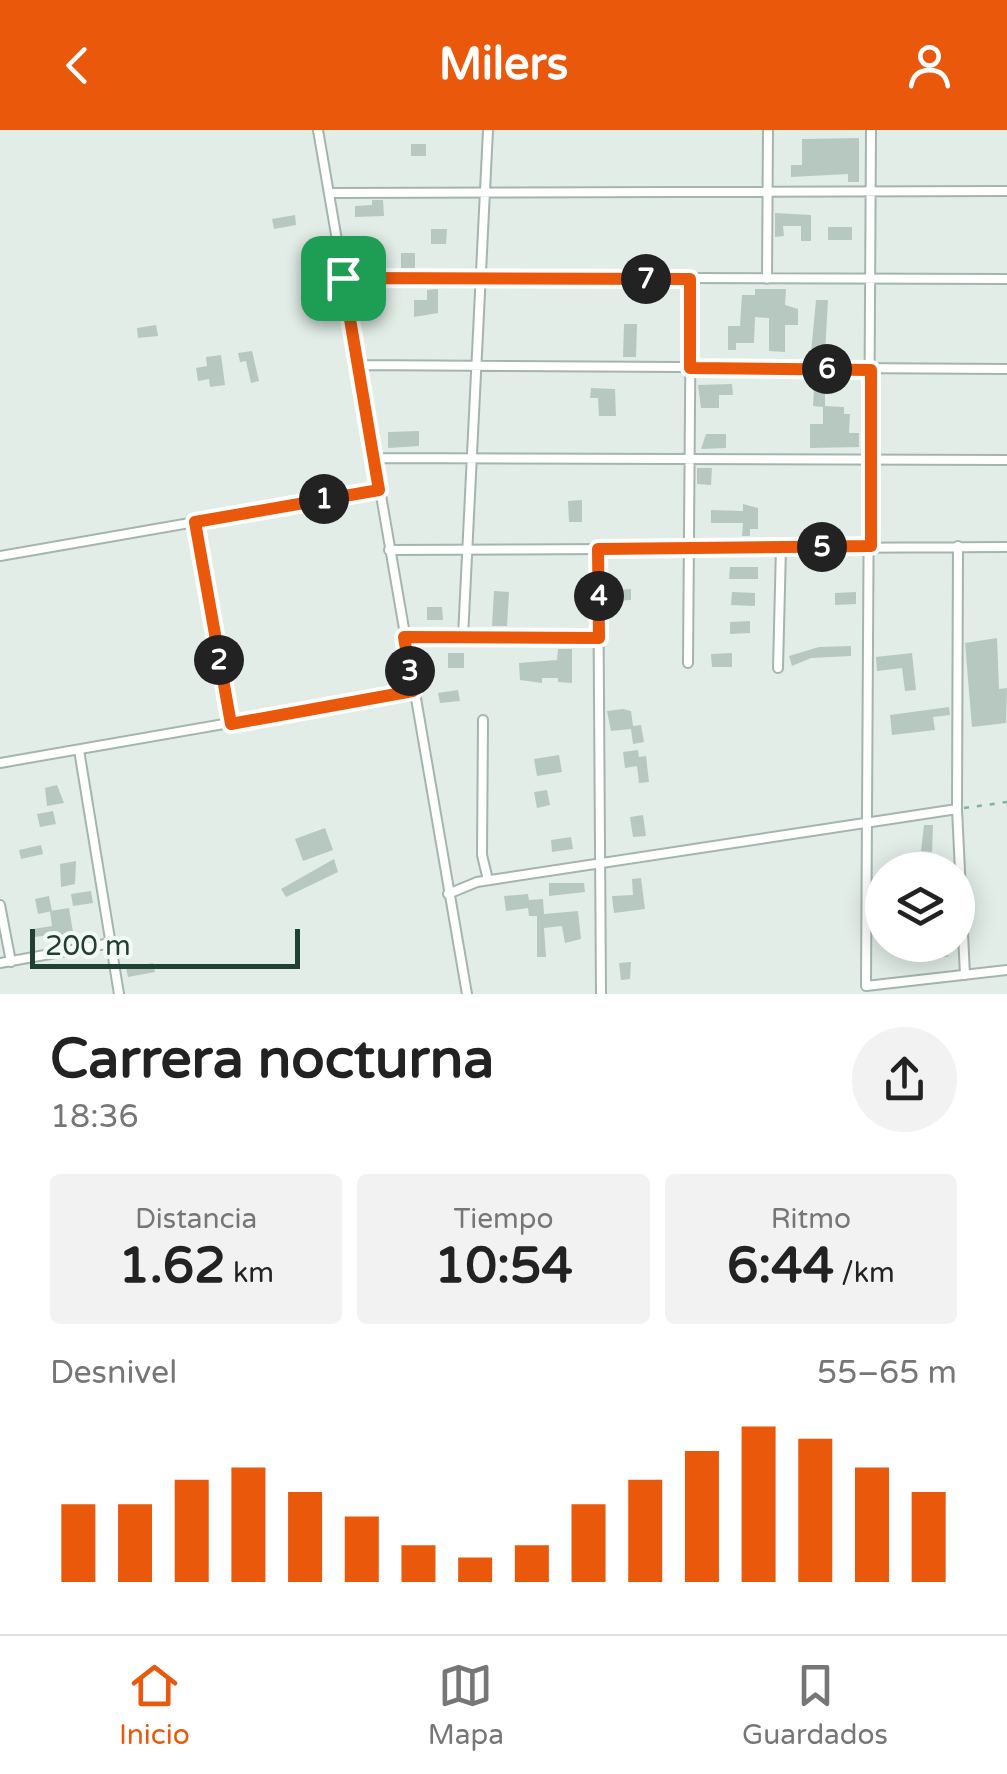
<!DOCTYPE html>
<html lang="es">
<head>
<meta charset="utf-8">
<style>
	:root { --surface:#fff; --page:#f2f2f2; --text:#222; --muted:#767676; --line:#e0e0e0; --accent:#ea580c }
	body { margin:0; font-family:"Varela Round",sans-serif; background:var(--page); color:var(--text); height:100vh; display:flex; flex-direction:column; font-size:38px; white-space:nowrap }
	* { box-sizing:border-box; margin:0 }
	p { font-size:32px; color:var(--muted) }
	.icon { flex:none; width:55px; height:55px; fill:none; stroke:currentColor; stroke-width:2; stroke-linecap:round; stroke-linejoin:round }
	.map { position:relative; height:864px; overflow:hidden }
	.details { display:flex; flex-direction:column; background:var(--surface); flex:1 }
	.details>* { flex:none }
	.tools { position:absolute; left:865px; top:722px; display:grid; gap:20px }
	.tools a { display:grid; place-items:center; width:110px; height:110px; border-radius:50%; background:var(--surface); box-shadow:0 5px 25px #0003; font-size:50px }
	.scale { position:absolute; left:30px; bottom:25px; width:270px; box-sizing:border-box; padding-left:10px; border:5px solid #213f34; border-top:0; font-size:28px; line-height:35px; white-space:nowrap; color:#213f34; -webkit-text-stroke:8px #f3f9f5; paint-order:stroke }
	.pin { position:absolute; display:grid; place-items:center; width:85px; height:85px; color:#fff; margin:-42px; border-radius:20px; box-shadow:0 5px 15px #0006 }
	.km { position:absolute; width:50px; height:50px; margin:-25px; border-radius:50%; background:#222; color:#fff; font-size:28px; line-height:50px; text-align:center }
	.round { display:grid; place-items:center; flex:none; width:105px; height:105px; border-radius:52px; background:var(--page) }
	.overview { display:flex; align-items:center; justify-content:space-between; height:170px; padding:0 50px }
	h1 { font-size:55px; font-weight:700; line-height:75px }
	.figures { display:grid; grid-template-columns:repeat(3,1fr); gap:15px; height:170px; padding:10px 50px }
	.figures div { display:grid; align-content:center; border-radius:10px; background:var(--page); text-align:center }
	.figures b { font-size:50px; font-weight:700 }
	.figures small { font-size:28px; font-weight:400 }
	.figures p { font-size:28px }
	.chart { height:280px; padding:20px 50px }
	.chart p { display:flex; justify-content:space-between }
	.chart svg { width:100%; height:180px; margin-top:10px; stroke:var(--accent); stroke-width:6 }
	header { display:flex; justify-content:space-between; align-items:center; height:130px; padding:0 50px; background:var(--accent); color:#fff; font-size:45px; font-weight:700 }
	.dock { display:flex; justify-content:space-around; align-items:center; height:140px; border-top:2px solid var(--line); background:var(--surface); font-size:28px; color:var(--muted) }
	.dock a { display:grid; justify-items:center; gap:5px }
	.dock .on { color:var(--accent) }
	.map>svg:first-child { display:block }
	.building { fill:#b7c8c0 }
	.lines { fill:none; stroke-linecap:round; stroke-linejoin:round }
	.street-casing { stroke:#a4b5ae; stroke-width:12 }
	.path { stroke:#80b29f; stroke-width:2.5; stroke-dasharray:5 8; stroke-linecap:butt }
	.street { stroke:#fff; stroke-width:8 }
	.route-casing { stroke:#fff; stroke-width:20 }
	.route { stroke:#ea580c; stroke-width:12 }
</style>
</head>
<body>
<header><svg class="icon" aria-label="back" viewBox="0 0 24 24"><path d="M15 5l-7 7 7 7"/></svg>Milers<svg class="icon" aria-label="person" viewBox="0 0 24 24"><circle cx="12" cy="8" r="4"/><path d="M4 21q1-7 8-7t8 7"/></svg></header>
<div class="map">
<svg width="1007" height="864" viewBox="0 0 1007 864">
	<rect width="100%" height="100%" fill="#e2ede7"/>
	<path class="building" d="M 859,8 L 859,52 L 848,52 L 848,44 L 791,47 L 791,35 L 802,35 L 802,9 Z
		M 411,14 L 426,14 L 426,26 L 411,26 Z
		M 372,70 L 383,70 L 384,86 L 355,87 L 355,76 L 372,75 Z
		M 775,83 L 811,85 L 811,111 L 801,111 L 801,96 L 783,96 L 784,106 L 775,107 Z
		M 295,85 L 296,95 L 274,99 L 272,89 Z
		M 828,97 L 852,97 L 852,110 L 828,110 Z
		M 431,99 L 447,99 L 446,114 L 431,114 Z
		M 401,123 L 415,123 L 415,139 L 401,139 Z
		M 438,159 L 438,183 L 414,187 L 414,170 L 427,170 L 427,160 Z
		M 755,159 L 786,159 L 785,175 L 798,179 L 798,195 L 785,195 L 785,222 L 769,221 L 769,188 L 755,187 L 754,213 L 736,213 L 736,220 L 728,220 L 728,196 L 740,196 L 742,165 L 755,165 Z
		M 816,170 L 828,170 L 825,223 L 811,223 Z
		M 624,194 L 637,194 L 636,227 L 623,227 Z
		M 156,195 L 158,206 L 138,208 L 137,198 Z
		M 252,221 L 259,251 L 251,253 L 246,231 L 240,232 L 238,223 Z
		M 221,225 L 225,255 L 210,257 L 209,249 L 198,251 L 196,238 L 207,236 L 206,227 Z
		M 732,254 L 733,265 L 719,265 L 719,278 L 701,278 L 698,255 Z
		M 591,258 L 615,259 L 616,286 L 599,286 L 598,268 L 590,268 Z
		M 814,258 L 825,259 L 825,276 L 844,277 L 844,284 L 850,284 L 849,303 L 859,303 L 859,317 L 810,318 L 810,294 L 823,294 L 823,277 L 813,276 Z
		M 419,301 L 419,316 L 388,318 L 388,302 Z
		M 706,304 L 726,304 L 726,318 L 701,319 Z
		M 697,338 L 712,338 L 711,355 L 697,354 Z
		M 582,370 L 582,392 L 569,392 L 568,371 Z
		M 743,374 L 758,378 L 758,399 L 750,399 L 750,406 L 742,406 L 743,393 L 711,393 L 711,380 L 743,381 Z
		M 730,437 L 758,437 L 758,449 L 729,449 Z
		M 631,459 L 631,470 L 613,471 L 613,460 Z
		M 494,461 L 509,462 L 507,496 L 492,496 Z
		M 732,462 L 755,463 L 755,476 L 731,475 Z
		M 856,462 L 856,474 L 835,475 L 835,463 Z
		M 427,477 L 442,477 L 443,490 L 427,490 Z
		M 750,491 L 750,503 L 730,504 L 730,492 Z
		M 997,508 L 999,559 L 1007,558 L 1006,593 L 972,597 L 965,513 Z
		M 851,516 L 851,526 L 811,528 L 792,536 L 789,526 L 819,517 Z
		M 558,519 L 572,519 L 572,553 L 558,552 L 558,548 L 542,548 L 542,553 L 520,550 L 519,533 L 557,530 Z
		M 448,523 L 464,523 L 464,538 L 448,538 Z
		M 732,523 L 732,537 L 712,537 L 711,524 Z
		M 912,523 L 916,560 L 905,561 L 902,538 L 877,541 L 876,527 Z
		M 458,560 L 460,571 L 440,573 L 438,563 Z
		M 949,577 L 950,585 L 933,587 L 935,600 L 892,605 L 890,585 Z
		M 623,579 L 631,581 L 633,596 L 641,595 L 644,612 L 633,614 L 631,599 L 611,601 L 607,581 Z
		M 638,620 L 639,627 L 646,626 L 649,652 L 639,653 L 637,636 L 625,638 L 623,622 Z
		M 559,625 L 562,642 L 537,646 L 534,629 Z
		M 57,655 L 64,673 L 47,676 L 45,658 Z
		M 547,660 L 550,675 L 537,678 L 534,662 Z
		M 53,681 L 56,694 L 40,697 L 37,684 Z
		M 643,685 L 646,706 L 633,707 L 630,687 Z
		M 924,695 L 933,695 L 932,722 L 921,721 Z
		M 325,698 L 333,720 L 303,731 L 295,709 Z
		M 571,707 L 573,719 L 552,722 L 551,710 Z
		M 41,715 L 43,724 L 21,729 L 19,720 Z
		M 334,729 L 338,742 L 286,767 L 281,759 Z
		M 76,731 L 75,754 L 61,757 L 60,734 Z
		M 641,748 L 645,779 L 614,783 L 612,766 L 633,765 L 632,749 Z
		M 549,753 L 584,753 L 585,762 L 549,766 Z
		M 91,761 L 93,773 L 73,776 L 71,764 Z
		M 528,764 L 529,770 L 543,769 L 544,784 L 578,781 L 581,809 L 565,813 L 562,796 L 544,798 L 546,827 L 537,827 L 537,786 L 529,786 L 528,778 L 506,781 L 504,766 Z
		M 49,766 L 52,781 L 38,784 L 35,769 Z
		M 69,778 L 74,808 L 57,810 L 56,804 L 35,807 L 33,799 L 52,796 L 50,781 Z
		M 900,815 L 947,815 L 948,827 L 901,826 Z
		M 631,832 L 630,849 L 621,850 L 619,833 Z
		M 153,833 L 155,842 L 128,847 L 126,838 Z"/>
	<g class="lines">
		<g class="street-casing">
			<path id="street" d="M 318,0 L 467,864
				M 871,0 L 866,856 L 1007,840
				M 329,63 L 1007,61
				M 343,147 L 1007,149
				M 767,149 L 768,0
				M 358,235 L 1007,239
				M 374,328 L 1007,330
				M 195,392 L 231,593
				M 958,416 L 957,679 L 965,845
				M 598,419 L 601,864
				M 389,420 L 1007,417
				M 0,426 L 379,360
				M 404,507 L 599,508
				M 463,507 L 488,0
				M 688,533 L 691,149
				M 778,538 L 781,417
				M 483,590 L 482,725 L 488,750
				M 79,620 L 119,864
				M 0,633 L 413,561
				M 448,764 L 477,752 L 957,679
				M 0,775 L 11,832
				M 0,833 L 111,813"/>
		</g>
		<path class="path" d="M 964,678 L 1007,672"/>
		<use href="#street" class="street"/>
	</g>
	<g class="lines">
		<g class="route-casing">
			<path id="route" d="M 343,148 L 690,149 L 690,238 L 871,240 L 871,416 L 598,419 L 599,508 L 404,507 L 413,561 L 231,594 L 195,392 L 379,360 Z"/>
		</g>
		<use href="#route" class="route"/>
	</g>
</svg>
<div class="tools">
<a><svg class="icon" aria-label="layers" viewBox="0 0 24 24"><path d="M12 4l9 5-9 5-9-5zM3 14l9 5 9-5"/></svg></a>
</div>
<div class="scale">200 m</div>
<div class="pin" style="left:343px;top:148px;background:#1e9e55"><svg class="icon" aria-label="arrive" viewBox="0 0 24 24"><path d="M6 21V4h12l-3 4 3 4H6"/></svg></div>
<b class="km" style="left:324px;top:369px">1</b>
<b class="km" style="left:219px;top:530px">2</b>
<b class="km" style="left:410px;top:541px">3</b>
<b class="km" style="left:599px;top:466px">4</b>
<b class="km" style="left:822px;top:417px">5</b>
<b class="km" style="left:827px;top:239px">6</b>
<b class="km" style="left:646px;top:149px">7</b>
</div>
<section class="details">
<div class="overview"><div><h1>Carrera nocturna</h1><p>18:36</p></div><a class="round"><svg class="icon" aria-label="share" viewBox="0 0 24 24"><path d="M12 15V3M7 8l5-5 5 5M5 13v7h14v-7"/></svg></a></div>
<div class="figures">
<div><p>Distancia</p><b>1.62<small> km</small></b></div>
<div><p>Tiempo</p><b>10:54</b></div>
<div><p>Ritmo</p><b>6:44<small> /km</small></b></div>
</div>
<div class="chart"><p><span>Desnivel</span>55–65 m</p>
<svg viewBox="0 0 160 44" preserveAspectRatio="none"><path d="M5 44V25M15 44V25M25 44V19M35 44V16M45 44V22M55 44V28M65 44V35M75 44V38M85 44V35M95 44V25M105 44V19M115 44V12M125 44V6M135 44V9M145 44V16M155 44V22"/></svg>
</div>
</section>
<nav class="dock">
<a class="on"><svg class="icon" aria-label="home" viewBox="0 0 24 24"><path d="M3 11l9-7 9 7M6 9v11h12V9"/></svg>Inicio</a>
<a><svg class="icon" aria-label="map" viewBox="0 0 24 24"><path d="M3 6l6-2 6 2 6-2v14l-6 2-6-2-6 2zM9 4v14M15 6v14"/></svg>Mapa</a>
<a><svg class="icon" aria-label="saved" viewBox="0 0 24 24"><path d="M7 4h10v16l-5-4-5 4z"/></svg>Guardados</a>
</nav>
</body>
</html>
